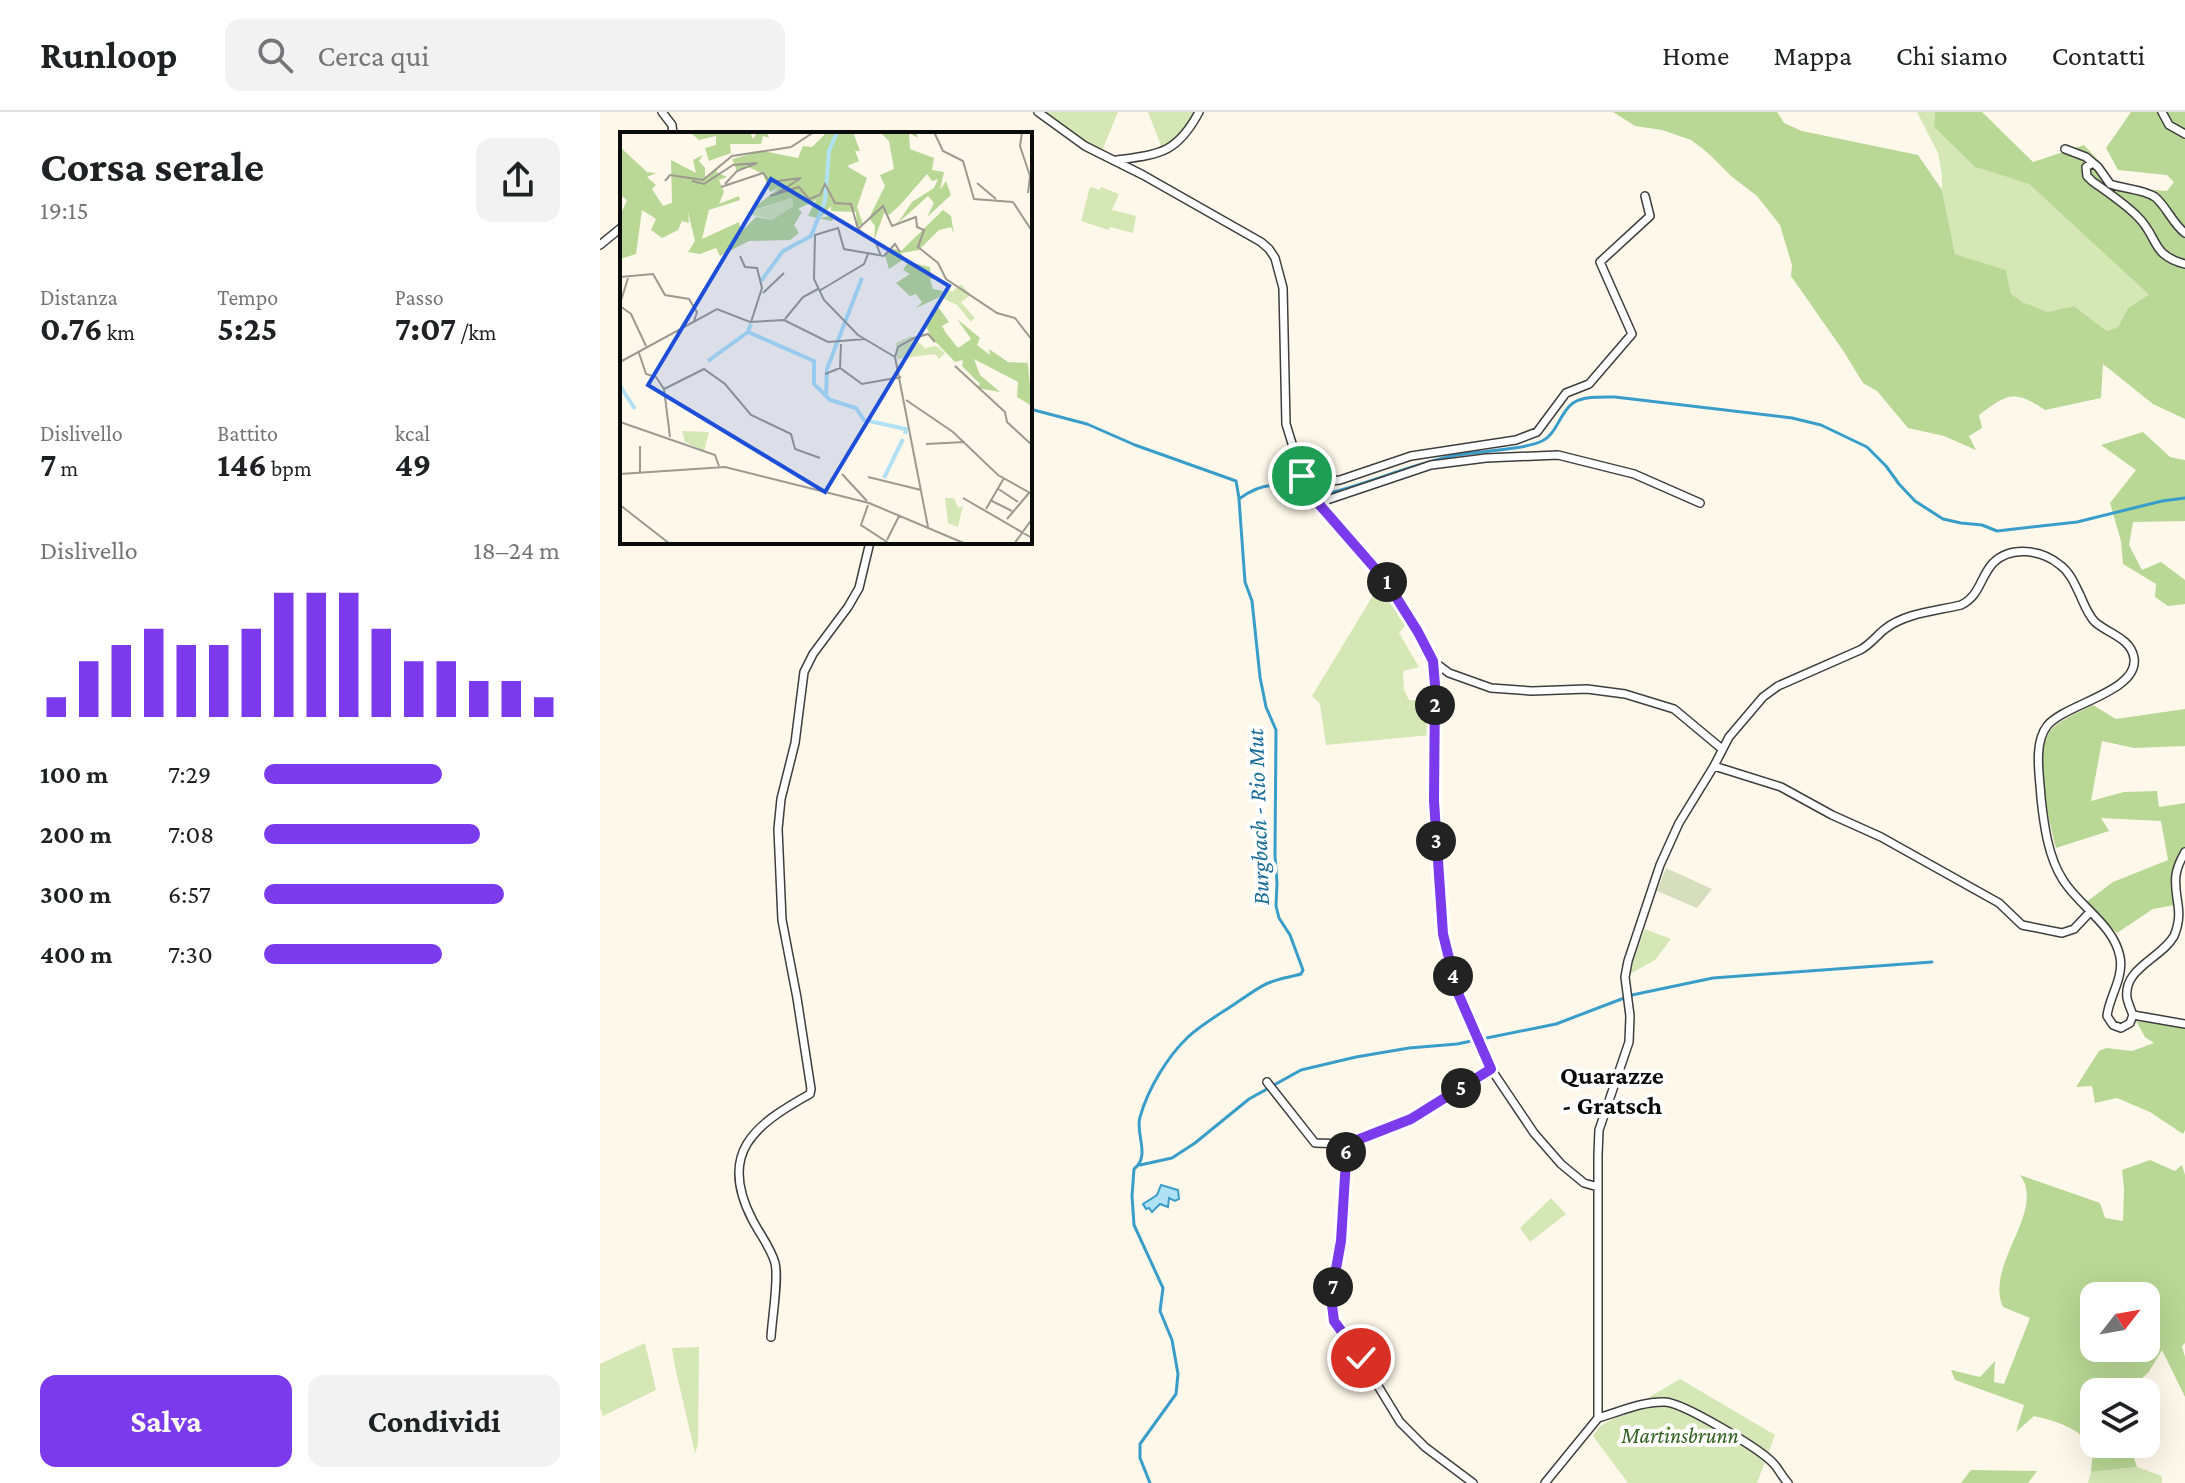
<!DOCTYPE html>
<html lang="it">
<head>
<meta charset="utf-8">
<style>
	:root { --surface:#fff; --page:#f2f2f2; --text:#202124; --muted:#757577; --line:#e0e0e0; --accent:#7c3aed }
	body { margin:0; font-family:"Crimson Pro",serif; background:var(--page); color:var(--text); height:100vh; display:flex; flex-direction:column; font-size:30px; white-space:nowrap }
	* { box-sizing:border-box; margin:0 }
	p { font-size:26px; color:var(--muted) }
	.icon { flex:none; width:44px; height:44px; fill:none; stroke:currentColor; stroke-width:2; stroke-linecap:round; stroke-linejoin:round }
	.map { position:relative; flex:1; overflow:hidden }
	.panel { display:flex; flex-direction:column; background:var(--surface); width:600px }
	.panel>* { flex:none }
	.needle { width:52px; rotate:59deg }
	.tools { position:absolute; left:1480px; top:1170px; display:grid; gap:16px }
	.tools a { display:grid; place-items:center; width:80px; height:80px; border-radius:16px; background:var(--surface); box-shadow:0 8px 32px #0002; font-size:40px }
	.pin { position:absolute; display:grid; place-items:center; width:68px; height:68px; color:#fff; margin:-34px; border:4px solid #fff; border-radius:50%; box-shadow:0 2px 8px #0007 }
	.km { position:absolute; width:40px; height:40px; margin:-20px; border-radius:50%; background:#222; color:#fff; font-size:22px; line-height:40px; text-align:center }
	.round { display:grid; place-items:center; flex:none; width:84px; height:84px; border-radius:16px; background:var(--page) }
	.head { display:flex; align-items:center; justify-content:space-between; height:136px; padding:0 40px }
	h1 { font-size:44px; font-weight:700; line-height:60px }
	.stats { display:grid; grid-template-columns:repeat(3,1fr); gap:12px; height:136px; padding:8px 40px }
	.stats div { display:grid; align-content:center }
	.stats b { font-size:34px; font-weight:700 }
	.stats small { font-size:22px; font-weight:400 }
	.stats p { font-size:22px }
	.chart { height:224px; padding:16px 40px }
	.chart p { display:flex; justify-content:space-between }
	.chart svg { width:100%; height:144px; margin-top:8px; stroke:var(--accent); stroke-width:6 }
	.action { display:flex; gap:16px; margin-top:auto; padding:16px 40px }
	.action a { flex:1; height:92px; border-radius:16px; background:var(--accent); color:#fff; font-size:32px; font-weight:700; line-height:92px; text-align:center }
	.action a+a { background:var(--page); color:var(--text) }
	ul { padding:0 40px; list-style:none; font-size:26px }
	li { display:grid; grid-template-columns:128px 96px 1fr; align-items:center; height:60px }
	li i { height:20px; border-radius:10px; background:var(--accent) }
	header { display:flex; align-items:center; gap:48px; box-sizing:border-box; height:112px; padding:0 40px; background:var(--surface); border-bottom:2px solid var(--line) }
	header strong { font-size:38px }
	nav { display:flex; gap:44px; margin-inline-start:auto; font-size:28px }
	.search { width:560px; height:72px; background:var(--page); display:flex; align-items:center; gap:20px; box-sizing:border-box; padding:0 28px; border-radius:16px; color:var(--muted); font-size:30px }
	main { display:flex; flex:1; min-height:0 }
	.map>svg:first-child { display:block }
	.green { fill:#d4e7b5 }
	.forest { fill:#b9d795; fill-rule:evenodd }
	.cemetery { fill:#d6debd }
	.water { fill:#b0e1f4; stroke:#399dc9; stroke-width:2 }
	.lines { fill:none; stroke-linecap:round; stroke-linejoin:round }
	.stream { stroke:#399dc9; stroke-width:3 }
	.minor-casing { stroke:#3e3e3e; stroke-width:10 }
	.minor { stroke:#fff; stroke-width:7 }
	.route-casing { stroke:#fff; stroke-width:16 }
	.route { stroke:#7c3aed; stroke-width:10 }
	.labels { text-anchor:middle; stroke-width:8; stroke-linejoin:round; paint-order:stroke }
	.park-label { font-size:22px; font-style:italic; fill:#32601e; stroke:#fff }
	.water-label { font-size:24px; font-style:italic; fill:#196c98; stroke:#fff }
	.quarter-label { font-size:26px; font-weight:bold; fill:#0b0b0b; stroke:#fff }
	.inset-river { fill:none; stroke:#b0e1f4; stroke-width:4 }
	.inset-road { fill:none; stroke:#9d9991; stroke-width:2 }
	.view { fill:#1d4ed8; fill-opacity:0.15; stroke:#1d4ed8; stroke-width:4 }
	.inset-edge { fill:none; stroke:#0b0b0b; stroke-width:4 }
</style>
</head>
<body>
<header>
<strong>Runloop</strong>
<div class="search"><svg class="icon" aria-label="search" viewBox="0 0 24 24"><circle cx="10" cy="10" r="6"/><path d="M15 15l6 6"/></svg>Cerca qui</div>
<nav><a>Home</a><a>Mappa</a><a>Chi siamo</a><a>Contatti</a></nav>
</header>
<main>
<section class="panel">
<div class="head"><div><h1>Corsa serale</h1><p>19:15</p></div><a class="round"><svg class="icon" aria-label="share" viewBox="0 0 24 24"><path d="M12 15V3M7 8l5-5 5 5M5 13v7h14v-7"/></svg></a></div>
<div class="stats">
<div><p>Distanza</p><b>0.76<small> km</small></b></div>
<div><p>Tempo</p><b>5:25</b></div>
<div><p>Passo</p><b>7:07<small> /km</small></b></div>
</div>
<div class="stats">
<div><p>Dislivello</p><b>7<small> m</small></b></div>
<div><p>Battito</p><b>146<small> bpm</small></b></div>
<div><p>kcal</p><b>49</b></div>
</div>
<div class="chart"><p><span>Dislivello</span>18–24 m</p>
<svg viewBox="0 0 160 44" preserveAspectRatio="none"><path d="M5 44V38M15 44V27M25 44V22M35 44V17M45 44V22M55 44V22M65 44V17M75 44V6M85 44V6M95 44V6M105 44V17M115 44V27M125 44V27M135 44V33M145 44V33M155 44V38"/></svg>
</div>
<ul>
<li><b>100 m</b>7:29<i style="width:60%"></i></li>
<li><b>200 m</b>7:08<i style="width:73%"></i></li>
<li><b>300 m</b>6:57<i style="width:81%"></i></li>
<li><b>400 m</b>7:30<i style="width:60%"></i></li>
</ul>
<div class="action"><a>Salva</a><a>Condividi</a></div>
</section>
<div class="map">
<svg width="1585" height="1371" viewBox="0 0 1585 1371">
	<rect width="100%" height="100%" fill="#fef8ea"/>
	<path class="green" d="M 438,0 L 518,0 L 501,41 Z
		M 548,0 L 599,0 L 586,22 L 563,39 Z
		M 1317,0 L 1335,0 L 1334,15 L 1375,55 L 1429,72 L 1550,184 L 1528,196 L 1518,215 L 1507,219 L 1474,194 L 1448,200 L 1422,190 L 1411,183 L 1406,158 L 1355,142 L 1342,78 L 1342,63 L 1338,41 Z
		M 490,75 L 500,78 L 501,75 L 519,82 L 512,98 L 536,104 L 533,121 L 510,115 L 509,118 L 481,109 Z
		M 780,472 L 808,510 L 799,521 L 819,555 L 803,559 L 804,578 L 809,588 L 829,590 L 830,623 L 726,633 L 720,592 L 712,584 Z
		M 1045,817 L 1071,827 L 1055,848 L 1028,863 Z
		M 951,1086 L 966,1102 L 930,1130 L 920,1116 Z
		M 45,1231 L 56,1278 L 3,1304 L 0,1296 L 0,1252 Z
		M 99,1235 L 98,1333 L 95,1341 L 75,1255 L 72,1236 Z
		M 1080,1267 L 1175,1323 L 1157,1371 L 1028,1371 L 993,1324 L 999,1315 Z
		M 1537,1355 L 1562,1364 L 1562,1371 L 1488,1371 L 1491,1360 Z"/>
	<path class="forest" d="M 1013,0 L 1177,0 L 1184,11 L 1202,19 L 1318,43 L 1342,78 L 1355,142 L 1406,158 L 1411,182 L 1422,190 L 1448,200 L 1474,194 L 1507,219 L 1518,215 L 1528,196 L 1549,183 L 1429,72 L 1375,55 L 1334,15 L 1335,0 L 1382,0 L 1433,50 L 1484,33 L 1499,49 L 1512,69 L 1542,77 L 1567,79 L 1574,70 L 1567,63 L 1518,58 L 1506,36 L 1531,0 L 1585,0 L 1585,307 L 1553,292 L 1503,252 L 1501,286 L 1445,298 C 1414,277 1407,282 1379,303 L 1382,316 L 1369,324 L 1376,338 L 1344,324 L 1308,316 L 1277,279 L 1263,271 L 1244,240 L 1191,164 L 1192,153 L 1180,113 L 1157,84 L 1131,64 L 1108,41 L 1091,28 L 1062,18 L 1035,14 Z
		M 1543,320 L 1570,345 L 1585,348 L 1585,409 L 1533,410 L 1529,433 L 1542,458 L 1561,450 L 1585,468 L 1585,492 L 1568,494 L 1555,485 L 1556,472 L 1523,452 L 1521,429 L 1510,391 L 1536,358 L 1501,333 Z
		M 1493,593 L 1516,607 L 1585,597 L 1585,634 L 1534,636 L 1502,629 L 1491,689 L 1524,680 L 1557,679 L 1559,695 L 1585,691 L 1585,736 L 1571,764 L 1575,793 L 1553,797 L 1517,821 L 1485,791 L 1513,770 L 1568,748 L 1561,709 L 1501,706 L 1509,719 L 1456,736 C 1449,707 1432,645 1450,619 C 1457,609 1482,599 1493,593 Z
		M 1536,909 L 1585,915 L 1585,1018 L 1583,1022 L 1550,1000 L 1517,986 L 1495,991 L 1492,974 L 1476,975 L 1499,939 L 1506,936 L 1532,939 L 1554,931 L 1545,925 Z
		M 1550,1048 L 1575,1059 L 1582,1053 L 1585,1063 L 1585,1231 L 1582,1234 L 1585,1245 L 1585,1285 L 1562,1238 L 1548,1261 L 1525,1280 L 1494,1280 L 1494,1332 L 1529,1332 L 1537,1355 L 1491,1360 L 1493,1339 C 1484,1317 1456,1309 1434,1304 L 1416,1320 L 1424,1293 L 1355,1268 L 1351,1258 L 1380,1265 L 1395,1249 L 1394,1270 L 1404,1272 L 1430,1206 L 1403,1195 C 1384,1153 1447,1099 1420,1063 L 1500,1091 L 1505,1106 L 1523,1109 L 1524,1077 L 1522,1058 ZM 1494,1184 L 1546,1184 L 1546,1236 L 1494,1236 Z
		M 1371,1358 L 1437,1359 L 1428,1371 L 1361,1371 Z"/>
	<path class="cemetery" d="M 1066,756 L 1112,777 L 1097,796 L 1057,779 Z"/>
	<path class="water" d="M 561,1073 L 578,1078 L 579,1087 L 575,1089 L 569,1086 L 568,1095 L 560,1092 L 552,1100 L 549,1096 L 546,1097 L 543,1092 L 557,1083 Z"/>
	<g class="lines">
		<path class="stream" d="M 430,297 L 487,312 L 535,333 L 636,369 L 639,386
			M 721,383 C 767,373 810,352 857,343 C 880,339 923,338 942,329 C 957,322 960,300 973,291 C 984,284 1002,285 1015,285 L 1192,306 L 1221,313 L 1267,335 L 1286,354 L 1299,372 L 1315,389 L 1343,407 L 1361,411 L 1382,413 L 1397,419 L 1477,410 L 1562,389 L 1585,386
			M 540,1053 L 572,1046 L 595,1031 L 649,987 L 701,958 L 756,945 L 809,936 L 857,932 L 956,912 L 1032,883 L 1113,866 L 1332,850
			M 550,1371 L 540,1346 L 540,1332 L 576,1282 L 578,1262 L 572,1228 L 560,1199 L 563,1176 L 534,1113 L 532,1084 L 534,1057 C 551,1044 535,1022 540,1005 C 548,977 567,945 588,925 C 603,911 622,901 639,889 C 649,883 659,874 671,870 C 680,866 691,865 701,862 L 703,858 L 690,823 L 679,806 L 676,794 L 677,771 L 675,744 L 676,618 L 666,595 L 660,565 L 652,489 L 645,470 L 639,387 C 665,368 678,372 707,381"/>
		<g class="minor-casing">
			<path id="minor" d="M 62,0 L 72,13 L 73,22
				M 438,0 L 485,34 L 543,63 L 661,130 L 669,137 L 675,146 L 683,176 L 686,312 L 702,364 L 718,391 L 786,469 L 818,520 L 833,549 L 835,573 L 834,689 L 836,747 L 843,822 L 857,879 L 891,957 L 934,1021 L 961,1052 L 984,1071 L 998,1075
				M 1562,0 L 1569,13 L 1585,22
				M 1465,37 L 1486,45 L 1493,51
				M 517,48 C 561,42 577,41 599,0
				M 1585,121 C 1572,111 1567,95 1555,85 C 1543,77 1524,77 1510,72 L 1498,55 L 1493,51 L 1486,55 L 1487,64 L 1492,69 C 1507,80 1524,91 1537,104 C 1559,125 1550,143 1585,152
				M 0,133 L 22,115
				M 706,372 L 740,368 L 811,344 L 916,328 L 937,320 L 966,281 L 989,272 L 1032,222 L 1000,150 L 1050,104 L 1045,84
				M 718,391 L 831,353 L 886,346 L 958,343 L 1034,362 L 1100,391
				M 833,549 L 849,561 L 891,576 L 932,579 L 987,577 L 1025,582 L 1074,597 L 1122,637
				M 1114,654 L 1181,675 L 1232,703 L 1281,725 L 1399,791 L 1422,813 L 1462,821 L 1474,817 L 1490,800
				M 1533,903 C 1531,898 1528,891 1527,886 C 1523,856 1562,846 1574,824 C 1585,798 1573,786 1576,763 C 1577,755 1581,747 1585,740
				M 1533,903 L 1585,912
				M 667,970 L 715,1031 L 747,1032 L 741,1129 L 731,1185 L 734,1209 L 761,1246 L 800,1310 L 825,1335 L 873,1371
				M 747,1032 L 811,1007 L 891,957
				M 171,1225 C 172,1207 179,1166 175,1151 C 171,1136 159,1121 152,1107 C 118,1041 154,1013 210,982 L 211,977 L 197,886 L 182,808 L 178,717 L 181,687 L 195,631 L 204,560 L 213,542 L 248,495 L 259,476 L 270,430
				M 998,1306 L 998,1043 L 999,1018 L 1029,930 L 1030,904 L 1025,865 L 1028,849 L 1060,753 L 1079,711 L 1114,654 L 1129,625 L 1163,585 L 1178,574 L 1260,538 C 1270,533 1276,524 1285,517 C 1305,501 1336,499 1361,493 C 1380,484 1380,465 1393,451 C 1411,433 1442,438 1460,453 C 1470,460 1475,473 1480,483 C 1484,492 1488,503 1495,510 C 1507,521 1531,526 1534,546 C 1539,580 1464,592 1447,614 C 1433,632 1440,665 1441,686 C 1444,713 1448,745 1463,768 C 1479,794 1514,813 1520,845 C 1524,866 1509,885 1507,904 L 1513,913 L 1521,916 L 1530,911 L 1533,903
				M 998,1306 C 1019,1300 1043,1289 1065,1290 C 1084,1291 1160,1337 1173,1351 C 1179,1357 1182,1365 1188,1371
				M 945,1371 L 998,1306"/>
		</g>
		<use href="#minor" class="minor"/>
	</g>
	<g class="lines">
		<g class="route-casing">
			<path id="route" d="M 702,364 L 718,391 L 786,469 L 818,520 L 833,549 L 835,573 L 834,689 L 843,822 L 857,879 L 891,957 L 811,1007 L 747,1032 L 741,1129 L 731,1185 L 734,1209 L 761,1246"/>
		</g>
		<use href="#route" class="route"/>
	</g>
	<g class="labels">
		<g class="park-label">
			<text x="1080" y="1331">Martinsbrunn</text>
		</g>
		<g class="water-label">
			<text transform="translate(658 705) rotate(-92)" y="8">Burgbach - Rio Mut</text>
		</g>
		<g class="quarter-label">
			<text x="1012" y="972">Quarazze<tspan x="1012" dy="30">- Gratsch</tspan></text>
		</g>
	</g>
	<g transform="translate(20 20)">
		<rect width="412" height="412" fill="#fef8ea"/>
		<path d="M 172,66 L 173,74 L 152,88 L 125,81 ZM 341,152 L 351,163 L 341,170 L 355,186 L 351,190 L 337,173 L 320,165 L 326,156 L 332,160 ZM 291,204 L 305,216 L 316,214 L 325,221 L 319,227 L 315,222 L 277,227 L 276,211 ZM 62,299 L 89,300 L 84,319 L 65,310 ZM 325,366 L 334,366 L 338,376 L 343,374 L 338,395 L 328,391 Z" fill="#d4e7b5"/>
		<path d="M 70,0 L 130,0 L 133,7 L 137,0 L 147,0 L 149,6 L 143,4 L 141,12 L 110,12 L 111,21 L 89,29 L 85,16 L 96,13 L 96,4 L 79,8 ZM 207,0 L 233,0 L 240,19 L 235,19 L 239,29 L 227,34 L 247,46 L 237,75 L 243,92 L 237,95 L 236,80 L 211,79 L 211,74 L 200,86 L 215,83 L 212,89 L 188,84 L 196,68 L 178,77 L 182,80 L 174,93 L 179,101 L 170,108 L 129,109 L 100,124 L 96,116 L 80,122 L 68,120 L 75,109 L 68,80 L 69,91 L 62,89 L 58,98 L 42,106 L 31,98 L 36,87 L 22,78 L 16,122 L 0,127 L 0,84 L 7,68 L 0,63 L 0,15 L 27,40 L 36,41 L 27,45 L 36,53 L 32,57 L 43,74 L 52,71 L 51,28 L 76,41 L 73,28 L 83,23 L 79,29 L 85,36 L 85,48 L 101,31 L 96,40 L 107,45 L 99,48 L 104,60 L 99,72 L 119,64 L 120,68 L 89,78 L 82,107 L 119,90 L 121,100 L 136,85 L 152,88 L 173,74 L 172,66 L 130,79 L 160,55 L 150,60 L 143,42 L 128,35 L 117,39 L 112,27 L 143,19 L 178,26 L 183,14 L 192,15 ZM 260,0 L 296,0 L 298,6 L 289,1 L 290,17 L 314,26 L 312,38 L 324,40 L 320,58 L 326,49 L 331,63 L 307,85 L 314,71 L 308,64 L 277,92 L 292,70 L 314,56 L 318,47 L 312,49 L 307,42 L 280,73 L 269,83 L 264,81 L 254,109 L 255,94 L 249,86 L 265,54 L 260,43 L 274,37 L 269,9 ZM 323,78 L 331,84 L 334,102 L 331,95 L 319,98 L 299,118 L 281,121 L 284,127 L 269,137 L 265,124 L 271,116 L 281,119 ZM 288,130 L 310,135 L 311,144 L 318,146 L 310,147 L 313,157 L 323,159 L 320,165 L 296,176 L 302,170 L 296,162 L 290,164 L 276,151 L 290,142 L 283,138 ZM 316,172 L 329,190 L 322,194 L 326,201 L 338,216 L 351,207 L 337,187 L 360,206 L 357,213 L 370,223 L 369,217 L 388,230 L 408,231 L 407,224 L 412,274 L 397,265 L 398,250 L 354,227 L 360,243 L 380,260 L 357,256 L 360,252 L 342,234 L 343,228 L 335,230 L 311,205 L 306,194 Z" fill="#b9d795"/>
		<path class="inset-river" d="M 141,149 L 163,119 L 191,104 L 205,69 L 209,19 L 217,0M 131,192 L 128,200 L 194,229 L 194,252 L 210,268 L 236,276 L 244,288 L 286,297 L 285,302M 88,229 L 128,200M 0,254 L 15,277M 206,265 L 207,237 L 242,146M 264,346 L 283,307"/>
		<path class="inset-road" d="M 314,0 L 323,19 L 343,29 L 354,67 L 393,70M 402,0 L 400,14 L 410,44 L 408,61M 45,49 L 50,43 L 83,48 L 112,24 L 171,15 L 194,0M 72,49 L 84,52 L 113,33 L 137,31 L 117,39 L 105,52M 357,51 L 376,67M 101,55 L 143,41 L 150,50 L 181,46 L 156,62M 150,64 L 179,55 L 189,67 L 200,63 L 205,52 L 215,71 L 231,72 L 238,97M 393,70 L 412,99M 238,97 L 263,74 L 272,94 L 296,85 L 297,95 L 304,98 L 298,115 L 318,131 L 326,147 L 377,181 L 395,186 L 412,208M 238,97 L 256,111 L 261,124M 120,124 L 125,135 L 137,136 L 142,156 L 131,190M 264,124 L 224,117 L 218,96 L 195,103 L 194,147 L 204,168 L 238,203 L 275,225M 264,124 L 275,112 L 280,120M 0,145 L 33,142 L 45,163 L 69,167 L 77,180 L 74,189M 199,159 L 244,132 L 248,122M 143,161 L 164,141M 0,172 L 8,146M 0,174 L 11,182 L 26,214M 165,187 L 183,165 L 198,157M 19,221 L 26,242 L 36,245 L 44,257 L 50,305M 275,225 L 308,395M 275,225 L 278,215 L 294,206 L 308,202 L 315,210M 0,230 L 97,177 L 130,190 L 164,188 L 208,210 L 245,207M 335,234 L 385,280 L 387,290 L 412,313M 220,236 L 221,212M 205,242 L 220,236 L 242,252 L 281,245M 44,257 L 84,237 L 105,252 L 131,283 L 171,302 L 175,317 L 200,326M 286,268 L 333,300 L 378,343 L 412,362M 0,290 L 95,323 L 99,334M 306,312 L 345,310M 20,340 L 20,314M 0,342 L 105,335 L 249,371 L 346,412M 222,342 L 247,369M 248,345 L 301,358M 377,356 L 398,370M 343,366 L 412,406M 370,368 L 392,379M 0,373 L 50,412M 248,373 L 241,393 L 270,412M 366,377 L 384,346M 387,387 L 409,361M 267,408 L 279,384M 394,412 L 412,387"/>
		<path class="view" d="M 151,47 L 329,154 L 205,360 L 28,253 Z"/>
		<rect width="412" height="412" class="inset-edge"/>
	</g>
</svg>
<div class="tools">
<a><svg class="needle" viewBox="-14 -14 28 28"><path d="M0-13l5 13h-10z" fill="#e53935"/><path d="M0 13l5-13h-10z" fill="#757577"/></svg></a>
<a><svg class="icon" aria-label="layers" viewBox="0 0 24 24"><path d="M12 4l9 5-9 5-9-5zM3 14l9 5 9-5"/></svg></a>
</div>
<div class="pin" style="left:702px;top:364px;background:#1e9e55"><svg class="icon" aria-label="arrive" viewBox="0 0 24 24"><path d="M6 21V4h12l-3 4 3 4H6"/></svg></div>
<div class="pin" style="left:761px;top:1246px;background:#d93025"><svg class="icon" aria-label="check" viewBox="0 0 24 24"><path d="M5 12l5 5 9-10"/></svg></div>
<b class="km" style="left:787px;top:470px">1</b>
<b class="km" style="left:835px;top:593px">2</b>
<b class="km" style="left:836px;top:729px">3</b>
<b class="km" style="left:853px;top:864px">4</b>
<b class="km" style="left:861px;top:976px">5</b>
<b class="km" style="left:746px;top:1040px">6</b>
<b class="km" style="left:733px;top:1175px">7</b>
</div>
</main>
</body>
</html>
